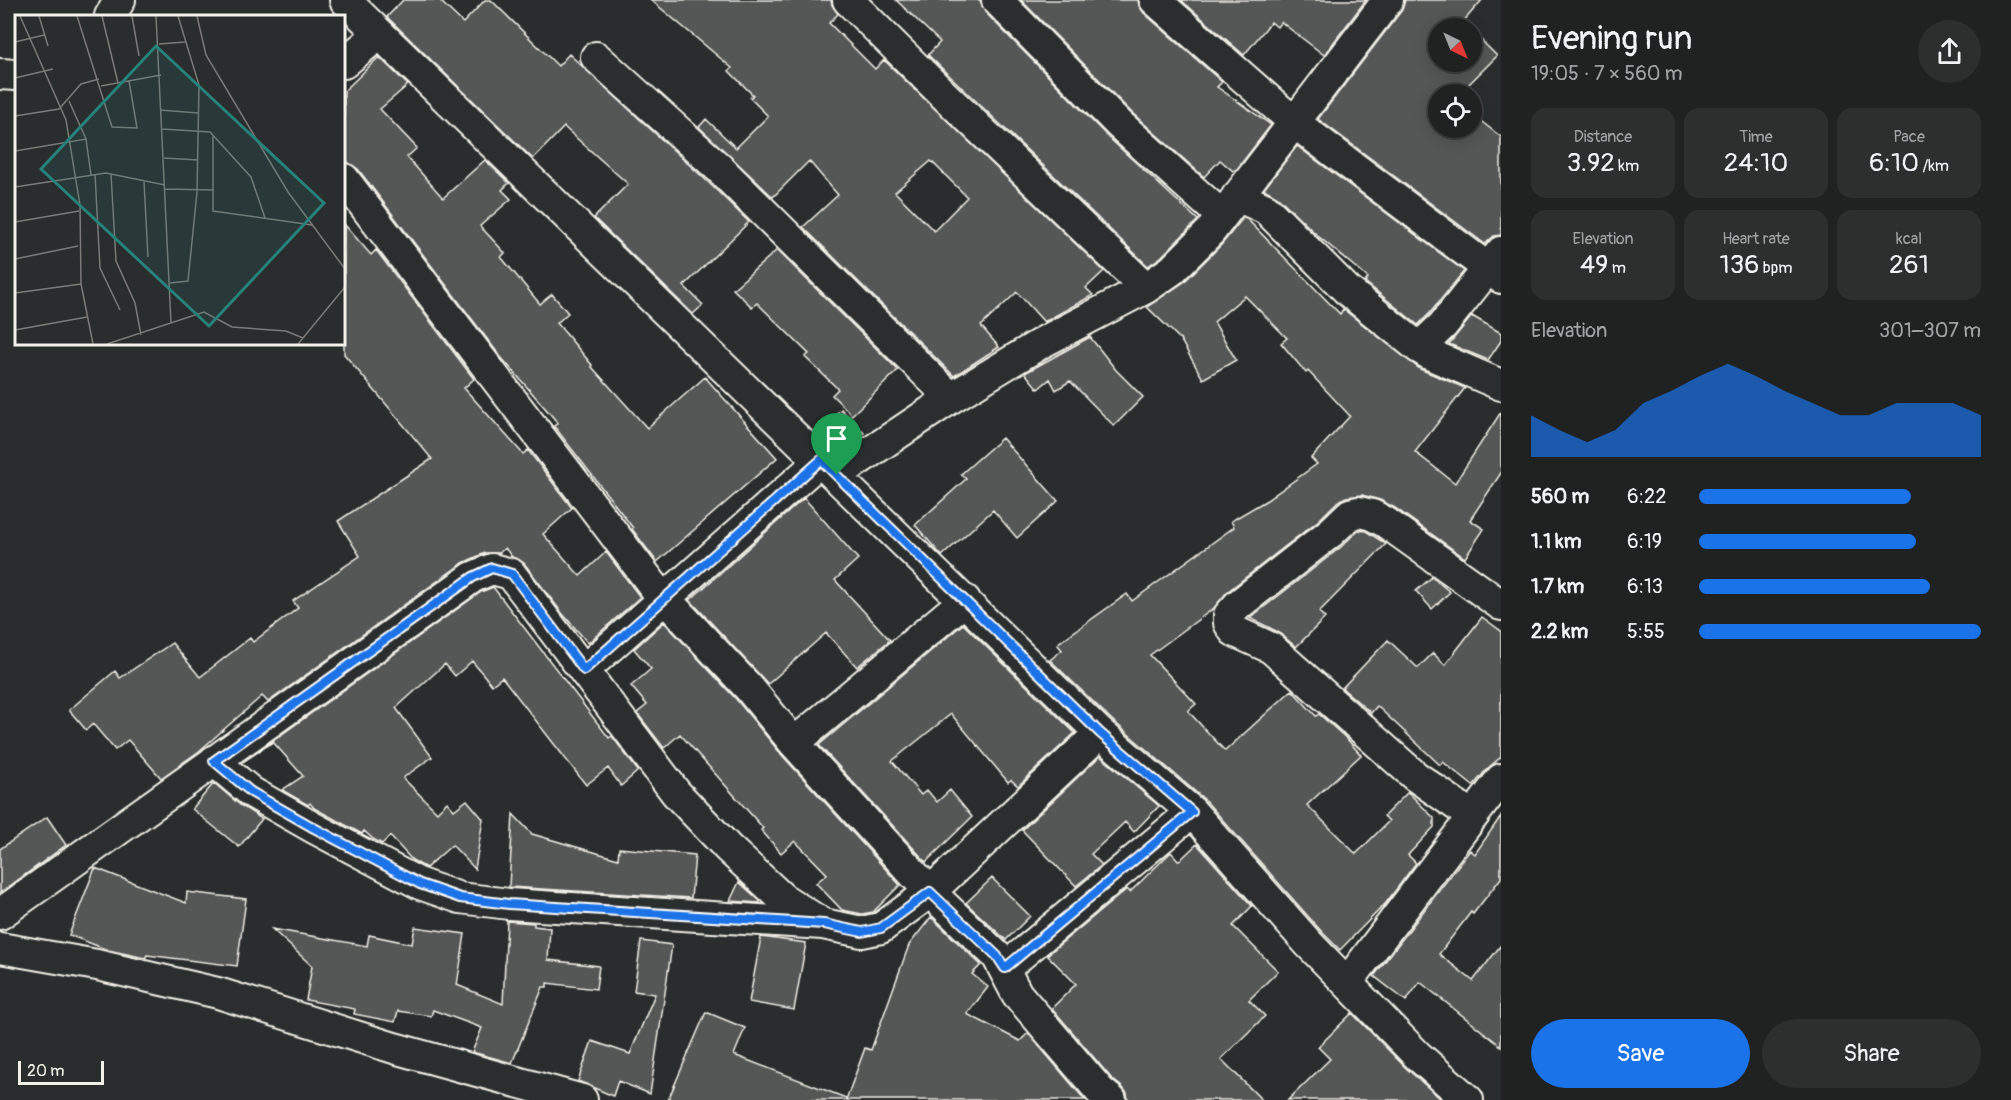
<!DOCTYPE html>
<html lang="en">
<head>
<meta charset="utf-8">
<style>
	:root { --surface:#202222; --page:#2d2f2f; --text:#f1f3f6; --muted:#a2a4a5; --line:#3d3f40; --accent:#1a73e8 }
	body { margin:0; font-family:Pangolin,sans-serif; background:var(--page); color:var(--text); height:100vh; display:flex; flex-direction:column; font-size:22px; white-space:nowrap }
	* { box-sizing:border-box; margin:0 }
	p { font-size:20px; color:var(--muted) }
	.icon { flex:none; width:33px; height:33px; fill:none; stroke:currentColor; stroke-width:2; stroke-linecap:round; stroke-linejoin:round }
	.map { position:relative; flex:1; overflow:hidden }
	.drawer { display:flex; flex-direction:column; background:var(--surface); width:510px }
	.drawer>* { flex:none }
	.needle { width:39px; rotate:137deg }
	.controls { position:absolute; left:1428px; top:18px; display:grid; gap:12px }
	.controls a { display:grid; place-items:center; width:54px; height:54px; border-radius:50%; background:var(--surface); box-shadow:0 3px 15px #0003,0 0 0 2px var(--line); font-size:30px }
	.scale { position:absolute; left:18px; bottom:15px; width:86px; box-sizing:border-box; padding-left:6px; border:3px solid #f4f1e8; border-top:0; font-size:16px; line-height:21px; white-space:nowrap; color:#f4f1e8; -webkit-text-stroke:4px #2a2d2e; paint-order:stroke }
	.pin { position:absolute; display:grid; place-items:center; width:51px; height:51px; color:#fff; margin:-62px -26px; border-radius:50% 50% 50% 0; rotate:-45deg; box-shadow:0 0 6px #0007 }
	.pin .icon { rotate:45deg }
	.round { display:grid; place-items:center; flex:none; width:63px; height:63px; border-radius:32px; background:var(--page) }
	.headline { display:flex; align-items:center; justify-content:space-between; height:102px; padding:0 30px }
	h1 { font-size:33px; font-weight:600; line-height:45px }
	.figures { display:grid; grid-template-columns:repeat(3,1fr); gap:9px; height:102px; padding:6px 30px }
	.figures div { display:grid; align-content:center; border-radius:15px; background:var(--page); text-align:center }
	.figures b { font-size:26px; font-weight:600 }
	.figures small { font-size:16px; font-weight:400 }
	.figures p { font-size:16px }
	.chart { height:168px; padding:12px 30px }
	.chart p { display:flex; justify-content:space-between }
	.chart svg { width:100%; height:108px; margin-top:6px; fill:var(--accent); opacity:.7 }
	.action { display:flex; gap:12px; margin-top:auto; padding:12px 30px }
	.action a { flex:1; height:69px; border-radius:36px; background:var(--accent); color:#fff; font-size:24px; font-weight:600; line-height:69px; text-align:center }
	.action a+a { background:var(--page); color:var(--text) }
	ul { padding:0 30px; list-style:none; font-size:20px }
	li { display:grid; grid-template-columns:96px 72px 1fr; align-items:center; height:45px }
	li i { height:15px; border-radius:8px; background:var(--accent) }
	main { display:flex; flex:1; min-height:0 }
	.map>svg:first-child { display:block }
	.building { fill:#555756; stroke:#f4f1e8; stroke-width:1.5; fill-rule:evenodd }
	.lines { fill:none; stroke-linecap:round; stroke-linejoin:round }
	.minor-casing { stroke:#f4f1e8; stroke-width:34 }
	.minor { stroke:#2a2d2e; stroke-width:30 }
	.route-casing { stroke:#fff; stroke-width:12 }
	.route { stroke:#1a73e8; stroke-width:8 }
	.inset-road { fill:none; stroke:#7b7b78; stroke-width:1.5 }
	.view { fill:#26827a; fill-opacity:0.15; stroke:#26827a; stroke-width:3 }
	.inset-edge { fill:none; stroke:#f4f1e8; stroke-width:3 }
</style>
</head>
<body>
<main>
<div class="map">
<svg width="1501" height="1100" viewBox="0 0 1501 1100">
	<rect width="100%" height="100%" fill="#2a2d2e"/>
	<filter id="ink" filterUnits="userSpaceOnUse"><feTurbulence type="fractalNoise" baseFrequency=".0167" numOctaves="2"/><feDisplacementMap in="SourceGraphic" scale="12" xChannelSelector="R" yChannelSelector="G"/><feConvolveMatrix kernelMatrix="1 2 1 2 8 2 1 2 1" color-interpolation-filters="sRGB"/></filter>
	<g filter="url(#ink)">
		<path class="building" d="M 403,0 L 439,0 L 463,23 L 485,0 L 491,0 L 558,66 L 569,54 L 707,181 L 749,222 L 684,286 L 703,305 L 693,314 L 594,218 L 628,184 L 564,127 L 533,159 L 387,17 Z
			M 651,0 L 831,0 L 832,5 L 838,14 L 829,23 L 875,69 L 884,60 L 1104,271 L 1086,288 L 1093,295 L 1044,322 L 1017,292 L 981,326 L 999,347 L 954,376 L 803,227 L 838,195 L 809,161 L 773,197 L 699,127 L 706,119 L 736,148 L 768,116 L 750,98 L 753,95 L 729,71 L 732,68 ZM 931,161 L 967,197 L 934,231 L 895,192 Z
			M 896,0 L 980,0 L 985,12 L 1107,136 L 1198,220 L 1161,257 L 1148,266 L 928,55 L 940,42 Z
			M 1021,0 L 1138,0 L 1139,6 L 1144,13 L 1222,82 L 1217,87 L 1271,125 L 1237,169 L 1233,171 L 1220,160 L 1204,177 L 1131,112 Z
			M 1181,0 L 1366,0 L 1324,55 L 1281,22 L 1277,27 L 1271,22 L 1244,55 Z
			M 1405,0 L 1482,0 L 1463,22 L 1469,28 L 1438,28 L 1438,62 L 1472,62 L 1472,31 L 1497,56 L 1459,94 L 1438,94 L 1438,128 L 1472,128 L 1472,114 L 1501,137 L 1501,235 L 1494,236 L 1485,244 L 1318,119 L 1402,10 Z
			M 379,57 L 408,85 L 380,109 L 417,148 L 407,157 L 443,198 L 485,160 L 509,183 L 502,190 L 511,199 L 480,226 L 505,253 L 501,257 L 540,304 L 552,294 L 568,313 L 557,323 L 592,365 L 591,366 L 647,428 L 705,377 L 777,458 L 657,562 L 632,529 L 633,528 L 554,426 L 558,423 L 500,356 L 358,169 L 344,160 L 344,91 Z
			M 1297,146 L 1464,271 L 1430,313 L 1418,325 L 1365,282 L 1368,278 L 1318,236 L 1278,197 L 1264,189 Z
			M 1243,218 L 1247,219 L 1340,314 L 1343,309 L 1420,369 L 1465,388 L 1415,452 L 1455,483 L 1501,412 L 1501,473 L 1470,520 L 1484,529 L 1465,558 L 1395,508 L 1380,500 L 1362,495 L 1346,497 L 1338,501 L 1319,520 L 1227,592 L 1214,608 L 1150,655 L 1196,704 L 1188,711 L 1225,751 L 1292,690 L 1316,716 L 1319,714 L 1347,739 L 1361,755 L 1307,805 L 1356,854 L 1389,821 L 1384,816 L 1408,792 L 1434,818 L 1434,827 L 1408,855 L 1416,863 L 1386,903 L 1340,950 L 1322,932 L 1205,800 L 1112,720 L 1050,660 L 1062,650 L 1057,644 L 1127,594 L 1132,601 L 1234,527 L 1231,521 L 1267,500 L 1317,464 L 1311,458 L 1350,416 L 1308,371 L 1306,373 L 1281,343 L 1287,338 L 1245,296 L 1214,322 L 1236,360 L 1203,379 L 1180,339 L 1147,307 L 1184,282 L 1222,244 Z
			M 344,224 L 371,255 L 376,250 L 474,379 L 464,388 L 523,454 L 528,450 L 572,508 L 543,534 L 580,576 L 606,552 L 640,597 L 588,643 L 562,613 L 524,563 L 512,557 L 505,548 L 499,553 L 485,553 L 463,563 L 268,702 L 262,696 L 198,752 L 161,778 L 128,740 L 115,750 L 93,724 L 86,730 L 69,710 L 115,671 L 120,678 L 172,643 L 200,677 L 250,638 L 253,642 L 298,608 L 293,601 L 360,556 L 338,521 L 432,459 L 344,354 Z
			M 777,250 L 898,370 L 852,415 L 832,395 L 838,389 L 805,357 L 809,354 L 757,303 L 752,307 L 733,289 Z
			M 1472,316 L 1501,333 L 1501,341 L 1488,360 L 1449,344 Z
			M 1090,337 L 1116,370 L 1143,397 L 1114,426 L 1070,381 L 1056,390 L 1050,379 L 1038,389 L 1025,373 Z
			M 841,409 L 864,433 L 837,454 L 816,433 Z
			M 1002,438 L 1058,501 L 1017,538 L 993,510 L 942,556 L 915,525 L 966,479 L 961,474 Z
			M 804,498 L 858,559 L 835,580 L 890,640 L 857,667 L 826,633 L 768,684 L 690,600 Z
			M 1358,530 L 1366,531 L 1386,544 L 1319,612 L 1325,618 L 1296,647 L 1278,632 L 1250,618 L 1341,547 Z
			M 1432,577 L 1450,592 L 1432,609 L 1416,591 Z
			M 493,587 L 609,738 L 612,736 L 638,771 L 621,786 L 608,768 L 586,785 L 502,677 L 492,685 L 472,661 L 455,676 L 445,664 L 396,708 L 432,757 L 403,778 L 437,812 L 447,802 L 454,810 L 467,800 L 483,819 L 475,869 L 452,845 L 426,868 L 412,860 L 390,836 L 382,844 L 373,839 L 364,831 L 362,834 L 314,808 L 310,803 L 308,805 L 282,790 L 303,776 L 273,742 L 243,762 L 481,592 Z
			M 1482,617 L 1501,631 L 1501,757 L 1487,769 L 1473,786 L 1443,762 L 1440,765 L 1377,706 L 1371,713 L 1342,688 L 1388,640 L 1418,668 L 1433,653 L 1445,665 Z
			M 664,622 L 736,699 L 781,754 L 900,885 L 873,912 L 862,914 L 842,910 L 816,883 L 827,874 L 795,841 L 781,853 L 761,830 L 763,828 L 680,734 L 664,748 L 637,713 L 647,705 L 631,686 L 651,669 L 634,649 Z
			M 963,624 L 1075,733 L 1018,786 L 1011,780 L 1008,782 L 951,714 L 892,761 L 921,795 L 927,790 L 937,802 L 950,790 L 972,817 L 926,862 L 819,745 Z
			M 1100,756 L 1159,806 L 1134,832 L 1125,822 L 1091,854 L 1102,865 L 1076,886 L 1022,830 Z
			M 214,783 L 240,805 L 262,819 L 239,847 L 192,809 Z
			M 513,814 L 532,834 L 618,859 L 619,848 L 695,855 L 691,898 L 509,887 Z
			M 1501,816 L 1501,878 L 1473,914 L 1471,912 L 1439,954 L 1473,981 L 1501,945 L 1501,1046 L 1420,982 L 1406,1001 L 1374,976 L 1470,850 L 1475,854 Z
			M 47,817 L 66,845 L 0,893 L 0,849 Z
			M 1197,844 L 1252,906 L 1233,926 L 1278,971 L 1249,1000 L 1265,1016 L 1221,1059 L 1262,1100 L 1128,1100 L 1127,1093 L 1122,1087 L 1112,1079 L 1052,1008 L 1076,984 L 1047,955 L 1127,889 L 1130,892 L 1171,852 L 1179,861 Z
			M 95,868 L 186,903 L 187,892 L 246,899 L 237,966 L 147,955 L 145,958 L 108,950 L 69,935 Z
			M 992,878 L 1030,916 L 1006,940 L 966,903 Z
			M 739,882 L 760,901 L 760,903 L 730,901 Z
			M 931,917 L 981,965 L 972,974 L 988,987 L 967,1014 L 1020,1041 L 1028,1033 L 1085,1100 L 846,1100 L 865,1048 L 871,1050 L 909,945 Z
			M 507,921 L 534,923 L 534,926 L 550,928 L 548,960 L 599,966 L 596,989 L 547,983 L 547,987 L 543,987 L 512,1063 L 472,1052 L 482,1028 L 433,1010 L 431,1016 L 398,1011 L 395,1022 L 354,1014 L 355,1009 L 306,1000 L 312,966 L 272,929 L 367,946 L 369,935 L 412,944 L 415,927 L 465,934 L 457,985 L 503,1004 Z
			M 761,937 L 806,943 L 794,1010 L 749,1002 Z
			M 641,941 L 672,945 L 650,1094 L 618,1081 L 613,1096 L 578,1081 L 592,1041 L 630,1054 L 655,994 L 634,991 Z
			M 706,1012 L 745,1028 L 734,1055 L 846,1098 L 846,1100 L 668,1100 Z
			M 1352,1013 L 1406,1068 L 1442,1100 L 1288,1100 L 1330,1059 L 1318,1047 Z"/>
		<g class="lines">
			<g class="minor-casing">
				<path id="minor" d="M 345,0 L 1100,733 L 1192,812 L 1309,944 L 1418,1056 L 1468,1100
					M 848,0 L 942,93 L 1146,288
					M 997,0 L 1119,124 L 1222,216
					M 1155,0 L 1295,123 L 1501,278
					M 110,16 L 120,0
					M 596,57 L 719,168 L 951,398
					M 344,63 L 379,34
					M 0,74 L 16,75
					M 344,179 L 655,588 L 749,688 L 794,743 L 930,892 L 997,956 L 1017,994 L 1100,1091 L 1111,1100
					M 1237,196 L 1266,209 L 1348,291 L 1419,348 L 1443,325 L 1501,252
					M 1419,348 L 1429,354 L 1501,385
					M 836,475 L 951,398 L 1043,342 L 1146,288 L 1172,270 L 1210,232 L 1388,0
					M 584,670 L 821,460
					M 794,743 L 965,600
					M 214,761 L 251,792 L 314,828 L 420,884 L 460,898 L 509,904 L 823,924 L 862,932 L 881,928 L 930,892 L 1100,733
					M 1472,816 L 1415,776 L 1271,648 L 1234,631 L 1229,623 L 1229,615 L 1238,605 L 1330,533 L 1350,514 L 1359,512 L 1372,515 L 1385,522 L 1501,605
					M 0,914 L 473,577 L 492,569 L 511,574 L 676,793 L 728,848 L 782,898 L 823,924
					M 0,948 L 97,965 L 218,993 L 394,1048 L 582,1100
					M 1005,968 L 1192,812
					M 1347,983 L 1501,779"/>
			</g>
			<use href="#minor" class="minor"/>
		</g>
	</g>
	<g class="lines" filter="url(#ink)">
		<g class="route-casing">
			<path id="route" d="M 821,460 L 1100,733 L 1192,812 L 1005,968 L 997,956 L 930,892 L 881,928 L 862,932 L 824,924 L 509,904 L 460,898 L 420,884 L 314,828 L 251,792 L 214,761 L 473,577 L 492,568 L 512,574 L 584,670 Z"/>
		</g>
		<use href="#route" class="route"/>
	</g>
	<g transform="translate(15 15)">
		<rect width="330" height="330" fill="#2a2d2e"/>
		<path class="inset-road" d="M 5,1 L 51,105 L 65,190 L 66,269 L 78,329M 24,1 L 33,31M 62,1 L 97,112 L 122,113 L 114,66M 87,1 L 103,68M 117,1 L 124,41M 141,1 L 156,308M 182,1 L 191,40 L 273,177 L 330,254M 0,27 L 29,20M 144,29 L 170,27M 0,63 L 38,54M 86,71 L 146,60M 54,86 L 71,124M 145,95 L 183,98M 0,101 L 44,94 L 66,69 L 84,64M 147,114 L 195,117 L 236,162 L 250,203M 198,121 L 198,196 L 297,210M 0,136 L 71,124 L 76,160M 149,143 L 183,145M 80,159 L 85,253 L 105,295M 96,159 L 101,246 L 120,288 L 126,320M 129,167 L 133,242M 0,172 L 91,158 L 150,170M 150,174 L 199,175M 0,207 L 64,196M 0,244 L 63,231M 155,268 L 173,266 L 182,177 L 184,70 L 163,1M 0,278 L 66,269M 0,315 L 72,302M 92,329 L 189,297 L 217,312 L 271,316 L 288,323M 283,329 L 330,272"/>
		<path class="view" d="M 141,31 L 309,188 L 194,311 L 26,154 Z"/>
		<rect width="330" height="330" class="inset-edge"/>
	</g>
</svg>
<div class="controls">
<a><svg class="needle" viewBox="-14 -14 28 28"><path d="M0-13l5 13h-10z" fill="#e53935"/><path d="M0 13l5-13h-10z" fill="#a2a4a5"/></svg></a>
<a><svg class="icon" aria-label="locate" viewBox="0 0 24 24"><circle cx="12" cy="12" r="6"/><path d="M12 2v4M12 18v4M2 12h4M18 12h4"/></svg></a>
</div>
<div class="scale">20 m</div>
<div class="pin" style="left:837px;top:475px;background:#1e9e55"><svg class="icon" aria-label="arrive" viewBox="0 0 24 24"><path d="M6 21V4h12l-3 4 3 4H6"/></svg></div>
</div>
<section class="drawer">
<div class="headline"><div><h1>Evening run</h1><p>19:05 · 7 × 560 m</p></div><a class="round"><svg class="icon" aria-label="share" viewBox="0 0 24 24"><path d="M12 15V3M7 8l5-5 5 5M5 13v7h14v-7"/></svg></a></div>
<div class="figures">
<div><p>Distance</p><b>3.92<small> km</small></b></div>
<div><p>Time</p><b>24:10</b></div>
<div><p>Pace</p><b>6:10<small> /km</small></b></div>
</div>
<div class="figures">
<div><p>Elevation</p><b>49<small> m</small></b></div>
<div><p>Heart rate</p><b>136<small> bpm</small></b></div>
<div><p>kcal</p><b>261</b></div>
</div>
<div class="chart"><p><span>Elevation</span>301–307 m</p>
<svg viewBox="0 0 160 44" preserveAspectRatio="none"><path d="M0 44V27L10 33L20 38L30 33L40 22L50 17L60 11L70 6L80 11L90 17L100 22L110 27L120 27L130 22L140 22L150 22L160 27V44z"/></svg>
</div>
<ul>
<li><b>560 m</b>6:22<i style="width:75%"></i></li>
<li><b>1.1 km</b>6:19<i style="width:77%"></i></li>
<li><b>1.7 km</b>6:13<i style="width:82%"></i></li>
<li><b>2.2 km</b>5:55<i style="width:100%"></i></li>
</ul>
<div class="action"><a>Save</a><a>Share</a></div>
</section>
</main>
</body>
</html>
